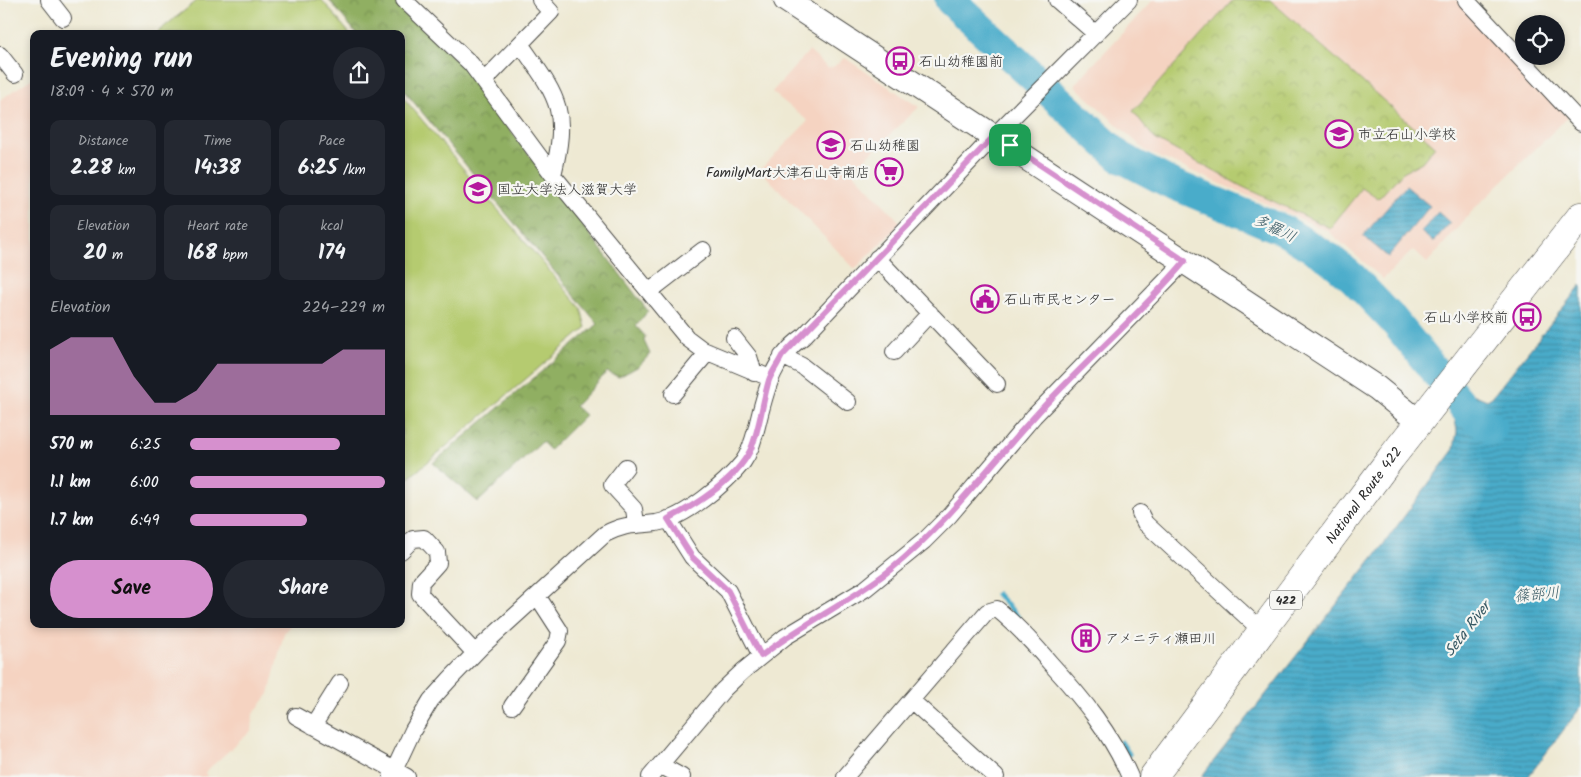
<!DOCTYPE html>
<html lang="en">
<head>
<meta charset="utf-8">
<style>
	:root { --surface:#171b24; --page:#242831; --text:#f1f3f6; --muted:#9ea1a6; --accent:#d690ce }
	body { margin:0; font-family:Kalam,"Klee One",sans-serif; background:var(--page); color:var(--text); height:100vh; display:flex; flex-direction:column; font-size:19px; white-space:nowrap }
	* { box-sizing:border-box; margin:0 }
	p { font-size:16px; color:var(--muted) }
	.icon { flex:none; width:28px; height:28px; fill:none; stroke:currentColor; stroke-width:2; stroke-linecap:round; stroke-linejoin:round }
	.map { position:relative; flex:1; overflow:hidden }
	.drawer { position:absolute; left:30px; top:30px; width:375px; height:598px; display:flex; flex-direction:column; background:var(--surface); border-radius:10px; box-shadow:0 2px 8px #0003 }
	.drawer>* { flex:none }
	.buttons { position:absolute; left:1515px; top:15px; display:grid; gap:10px }
	.buttons a { display:grid; place-items:center; width:50px; height:50px; border-radius:50%; background:var(--surface); box-shadow:0 2px 8px #0003; font-size:25px }
	.pin { position:absolute; display:grid; place-items:center; width:42px; height:42px; color:#fff; margin:-21px; border-radius:10px; box-shadow:0 2px 8px #0006 }
	.round { display:grid; place-items:center; flex:none; width:52px; height:52px; border-radius:26px; background:var(--page) }
	.summary { display:flex; align-items:center; justify-content:space-between; height:85px; padding:0 20px }
	h1 { font-size:28px; font-weight:600; line-height:38px }
	.figures { display:grid; grid-template-columns:repeat(3,1fr); gap:8px; height:85px; padding:5px 20px }
	.figures div { display:grid; align-content:center; border-radius:10px; background:var(--page); text-align:center }
	.figures b { font-size:21px; font-weight:600 }
	.figures small { font-size:14px; font-weight:400 }
	.figures p { font-size:14px }
	.chart { height:140px; padding:10px 20px }
	.chart p { display:flex; justify-content:space-between }
	.chart svg { width:100%; height:90px; margin-top:5px; fill:var(--accent); opacity:.7 }
	.button { display:flex; gap:10px; margin-top:auto; padding:10px 20px }
	.button a { flex:1; height:58px; border-radius:30px; background:var(--accent); color:#111; font-size:20px; font-weight:600; line-height:58px; text-align:center }
	.button a+a { background:var(--page); color:var(--text) }
	ul { padding:0 20px; list-style:none; font-size:16px }
	li { display:grid; grid-template-columns:80px 60px 1fr; align-items:center; height:38px }
	li i { height:12px; border-radius:6px; background:var(--accent) }
	.map>svg:first-child { display:block }
	.built { fill:#f5d3c1 }
	.green { fill:#b5cb70; stroke:#707b4e }
	.forest { fill:url(#forest-crowns); stroke:#5e6d46 }
	.park { fill:url(#park-crowns); stroke:#707b4e }
	.water { fill:url(#water-rules); stroke:#3a6c7a }
	.lines { fill:none; stroke-linecap:round; stroke-linejoin:round }
	.stream { stroke:#4aacca; stroke-width:5 }
	.river { stroke:#4aacca; stroke-width:31 }
	.street-casing { stroke:#484844; stroke-width:18 }
	.secondary-casing { stroke:#484844; stroke-width:26 }
	.highway-casing { stroke:#484844; stroke-width:29 }
	.street { stroke:#fff; stroke-width:16 }
	.secondary { stroke:#fff; stroke-width:24 }
	.highway { stroke:#fff; stroke-width:28 }
	.route-casing { stroke:#fff; stroke-width:10 }
	.route { stroke:#d690ce; stroke-width:6 }
	.labels { text-anchor:middle; stroke-width:4.5; stroke-linejoin:round; paint-order:stroke }
	.shield { fill:#f6f6f2; stroke:#686867; stroke-width:1 }
	.shield-label { font-size:12px; font-weight:bold; fill:#2b2b2b }
	.poi-label { font-size:14px; fill:#2b2b2b; stroke:#f6f6f2; text-anchor:start }
	.street-label { font-size:14px; fill:#2b2b2b; stroke:#f6f6f2 }
	.water-label { font-size:15px; font-style:italic; fill:#365863; stroke:#f6f6f2 }
</style>
</head>
<body>
<div class="map">
<svg width="1581" height="777" viewBox="0 0 1581 777">
	<defs>
		<pattern id="forest-crowns" width="20" height="18" patternUnits="userSpaceOnUse" patternTransform="scale(1.25)"><rect width="20" height="18" fill="#90af62"/><path d="M2 6a3 3 0 1 1 6 0M12 15a3 3 0 1 1 6 0" fill="none" stroke="#768f51"/></pattern>
		<pattern id="park-crowns" width="20" height="18" patternUnits="userSpaceOnUse" patternTransform="scale(1.25)"><rect width="20" height="18" fill="#b5cb70"/><path d="M2 6a3 3 0 1 1 6 0M12 15a3 3 0 1 1 6 0" fill="none" stroke="#9cae61"/></pattern>
		<pattern id="water-rules" width="6" height="5" patternUnits="userSpaceOnUse" patternTransform="scale(1.25)"><rect width="6" height="5" fill="#4aacca"/><path d="M0 2.5h6" fill="none" stroke="#3e8ca4"/></pattern>
	</defs>
	<rect width="100%" height="100%" fill="#f6f6f2"/>
	<filter id="ink" filterUnits="userSpaceOnUse"><feTurbulence type="fractalNoise" baseFrequency=".02" numOctaves="2"/><feDisplacementMap in="SourceGraphic" scale="10" xChannelSelector="R" yChannelSelector="G"/><feConvolveMatrix kernelMatrix="1 2 1 2 8 2 1 2 1" color-interpolation-filters="sRGB"/></filter>
	<filter id="wash" filterUnits="userSpaceOnUse"><feTurbulence type="fractalNoise" baseFrequency=".0096" numOctaves="4" result="noise"/><feDisplacementMap in="SourceGraphic" scale="20" xChannelSelector="R" yChannelSelector="G"/><feGaussianBlur stdDeviation="1.12" result="paint"/><feColorMatrix in="noise" values="0 0 0 0 0 0 0 0 0 0 0 0 0 0 0 0 0 1.4 0 .05"/><feComposite in="paint" operator="in"/></filter>
	<g filter="url(#wash)">
		<rect width="100%" height="100%" fill="#eee9d3"/>
		<path class="built" d="M 1153,0 L 1459,0 L 1568,117 L 1474,209 L 1427,263 L 1413,250 L 1383,279 L 1328,231 L 1146,151 L 1074,85 Z
			M 809,51 L 828,68 L 833,67 L 845,58 L 919,107 L 852,171 L 901,223 L 855,269 L 760,170 L 808,121 L 772,92 Z
			M 34,77 L 34,624 L 291,624 L 284,633 L 269,694 L 253,714 L 252,730 L 205,772 L 207,777 L 0,777 L 0,100 Z"/>
		<path class="green" d="M 198,0 L 322,0 L 350,34 L 155,34 Z
			M 401,95 L 581,308 L 586,328 L 410,477 L 402,478 Z"/>
		<path class="forest" d="M 329,0 L 395,0 L 462,66 L 648,311 L 636,326 L 645,336 L 644,341 L 650,354 L 639,366 L 619,377 L 607,372 L 575,406 L 585,415 L 550,450 L 542,442 L 478,502 L 433,463 L 598,324 L 401,87 L 401,34 L 357,34 Z"/>
		<path class="park" d="M 1233,0 L 1270,0 L 1435,146 L 1422,162 L 1403,172 L 1378,199 L 1362,188 L 1330,228 L 1241,186 L 1155,139 L 1133,111 Z"/>
		<path class="water" d="M 1406,186 L 1430,206 L 1388,257 L 1363,236 Z
			M 1438,212 L 1450,223 L 1433,242 L 1421,232 Z
			M 1581,285 L 1581,707 L 1528,777 L 1201,777 L 1380,549 L 1454,449 L 1457,431 L 1453,409 L 1468,392 L 1487,400 L 1492,397 Z"/>
		<g class="lines">
			<path class="stream" d="M 997,594 L 1019,618
				M 1121,742 L 1129,754"/>
			<path class="river" d="M 950,0 L 1120,157 L 1170,183 L 1283,230 L 1329,258 L 1353,278 L 1394,321 L 1468,412 L 1492,428"/>
		</g>
	</g>
	<g filter="url(#ink)">
		<g class="lines">
			<g class="street-casing">
				<path id="street" d="M 49,0 L 63,18
					M 404,0 L 471,64 L 553,175 L 687,338 L 703,350 L 770,378
					M 1057,0 L 1096,34
					M 1466,0 L 1581,123
					M 521,45 C 558,98 569,109 553,175
					M 0,55 L 15,74
					M 484,81 L 551,12 L 540,0
					M 877,258 L 997,384
					M 650,291 L 703,250
					M 734,338 L 749,357 L 754,373
					M 894,352 L 930,313
					M 782,356 L 802,366 L 848,402
					M 673,394 L 708,352
					M 626,467 L 612,485 L 634,509 L 636,523
					M 1140,513 L 1145,523 L 1262,631
					M 668,519 L 692,557 L 728,591 L 761,656
					M 401,551 L 413,539 L 424,538 L 437,552 L 438,563 L 421,582 L 420,594 L 475,653
					M 912,701 L 996,777
					M 512,706 L 558,641 L 560,631 L 538,597
					M 296,716 L 407,777
					M 313,726 L 340,683
					M 660,765 L 682,777
					M 391,777 L 413,730 L 431,700 L 450,679 L 483,645 L 605,534 C 626,523 635,526 656,523 C 685,518 725,484 743,462 C 750,452 753,441 756,430 C 765,395 771,359 803,337 L 995,135 L 1129,0
					M 650,777 L 723,690 L 743,671 L 785,637 L 865,589 L 924,541 L 949,516 L 1034,416 L 1185,261
					M 845,777 L 987,612 L 997,609 C 1017,625 1034,644 1051,664 C 1083,699 1111,733 1130,777"/>
			</g>
			<g class="secondary-casing">
				<path id="secondary" d="M 786,0 L 1377,388 L 1419,422"/>
			</g>
			<g class="highway-casing">
				<g id="highway">
					<path id="s1" d="M 1153,777 L 1391,458 L 1581,216"/>
				</g>
			</g>
			<use href="#street" class="street"/>
			<use href="#secondary" class="secondary"/>
			<use href="#highway" class="highway"/>
		</g>
	</g>
	<g class="lines" filter="url(#ink)">
		<g class="route-casing">
			<path id="route" d="M 995,135 L 1185,261 C 1139,316 1083,363 1035,416 C 987,468 946,525 890,570 C 850,602 802,624 761,656 L 728,591 L 692,557 L 668,519 C 696,505 735,480 750,451 C 760,429 762,403 769,380 C 772,372 778,364 782,356 Z"/>
		</g>
		<use href="#route" class="route"/>
	</g>
	<defs>
		<g id="bus-ring" transform="scale(1.4375)"><circle r="9.5" fill="#f6f6f2" stroke="#b5179e" stroke-width="1.5"/><path d="M-5-6H5V4H4V6H2V4H-2V6H-4V4H-5ZM-3.5-4V0h7V-4ZM-3.5 1.2v1.5H-2V1.2ZM2 1.2v1.5H3.5V1.2Z" fill="#b5179e"/></g>
		<g id="school-ring" transform="scale(1.4375)"><circle r="9.5" fill="#f6f6f2" stroke="#b5179e" stroke-width="1.5"/><path d="M0-5L7-2L0 1L-7-2ZM-4 1L0 2.5L4 1V4Q0 6-4 4Z" fill="#b5179e"/></g>
		<g id="supermarket-ring" transform="scale(1.4375)"><circle r="9.5" fill="#f6f6f2" stroke="#b5179e" stroke-width="1.5"/><path d="M-6-5.5h2.5l.6 2H6L4.5 2H-2.5L-4.4-4H-6ZM-1.5 3.2a1.3 1.3 0 1 0 .1 0ZM3 3.2a1.3 1.3 0 1 0 .1 0Z" fill="#b5179e"/></g>
		<g id="university-ring" transform="scale(1.4375)"><circle r="9.5" fill="#f6f6f2" stroke="#b5179e" stroke-width="1.5"/><path d="M0-5L7-2L0 1L-7-2ZM-4 1L0 2.5L4 1V4Q0 6-4 4Z" fill="#b5179e"/></g>
		<g id="civic-ring" transform="scale(1.4375)"><circle r="9.5" fill="#f6f6f2" stroke="#b5179e" stroke-width="1.5"/><path d="M-.6-6.5H3V-4.5H.6V-3L4-1V1h2V6H-6V1h2V-1L-.6-3ZM-1.2 2.5V6h2.4V2.5Z" fill="#b5179e"/></g>
		<g id="building-ring" transform="scale(1.4375)"><circle r="9.5" fill="#f6f6f2" stroke="#b5179e" stroke-width="1.5"/><path d="M-4-6H4V6H1V3H-1V6H-4ZM-2.5-4.3h1.7v1.8h-1.7ZM.8-4.3h1.7v1.8H.8ZM-2.5-1h1.7V.8h-1.7ZM.8-1h1.7V.8H.8Z" fill="#b5179e"/></g>
	</defs>
	<g fill-rule="evenodd">
		<use href="#bus-ring" x="900" y="61"/>
		<use href="#school-ring" x="1339" y="134"/>
		<use href="#school-ring" x="831" y="145"/>
		<use href="#supermarket-ring" x="889" y="172"/>
		<use href="#university-ring" x="478" y="189"/>
		<use href="#civic-ring" x="985" y="299"/>
		<use href="#bus-ring" x="1527" y="317"/>
		<use href="#building-ring" x="1086" y="638"/>
	</g>
	<g class="labels">
		<rect class="shield" x="1270" y="590.5" width="32" height="19" rx="4"/>
		<g class="shield-label">
			<text x="1286" y="604">422</text>
		</g>
		<g class="poi-label">
			<text x="919" y="66">石山幼稚園前</text>
			<text x="1358" y="139">市立石山小学校</text>
			<text x="850" y="150">石山幼稚園</text>
			<text x="870" y="177" text-anchor="end">FamilyMart大津石山寺南店</text>
			<text x="497" y="194">国立大学法人滋賀大学</text>
			<text x="1004" y="304">石山市民センター</text>
			<text x="1508" y="322" text-anchor="end">石山小学校前</text>
			<text x="1105" y="643">アメニティ瀬田川</text>
		</g>
		<g class="street-label">
			<text dy="5" stroke="none"><textPath href="#s1" startOffset="352">National Route 422</textPath></text>
		</g>
		<g class="water-label">
			<text transform="translate(1275 228) rotate(26)" y="5">多羅川</text>
			<text transform="translate(1537 594) rotate(-5)" y="5">篠部川</text>
			<text transform="translate(1467 629) rotate(-52)" y="5">Seta River</text>
		</g>
	</g>
</svg>
<div class="buttons">
<a><svg class="icon" aria-label="locate" viewBox="0 0 24 24"><circle cx="12" cy="12" r="6"/><path d="M12 2v4M12 18v4M2 12h4M18 12h4"/></svg></a>
</div>
<div class="pin" style="left:1010px;top:145px;background:#1e9e55"><svg class="icon" aria-label="arrive" viewBox="0 0 24 24"><path d="M6 21V4h12l-3 4 3 4H6"/></svg></div>
<section class="drawer">
<div class="summary"><div><h1>Evening run</h1><p>18:09 · 4 × 570 m</p></div><a class="round"><svg class="icon" aria-label="share" viewBox="0 0 24 24"><path d="M12 15V3M7 8l5-5 5 5M5 13v7h14v-7"/></svg></a></div>
<div class="figures">
<div><p>Distance</p><b>2.28<small> km</small></b></div>
<div><p>Time</p><b>14:38</b></div>
<div><p>Pace</p><b>6:25<small> /km</small></b></div>
</div>
<div class="figures">
<div><p>Elevation</p><b>20<small> m</small></b></div>
<div><p>Heart rate</p><b>168<small> bpm</small></b></div>
<div><p>kcal</p><b>174</b></div>
</div>
<div class="chart"><p><span>Elevation</span>224–229 m</p>
<svg viewBox="0 0 160 44" preserveAspectRatio="none"><path d="M0 44V12L10 6L20 6L30 6L40 25L50 38L60 38L70 32L80 19L90 19L100 19L110 19L120 19L130 19L140 12L150 12L160 12V44z"/></svg>
</div>
<ul>
<li><b>570 m</b>6:25<i style="width:77%"></i></li>
<li><b>1.1 km</b>6:00<i style="width:100%"></i></li>
<li><b>1.7 km</b>6:49<i style="width:60%"></i></li>
</ul>
<div class="button"><a>Save</a><a>Share</a></div>
</section>
</div>
</body>
</html>
